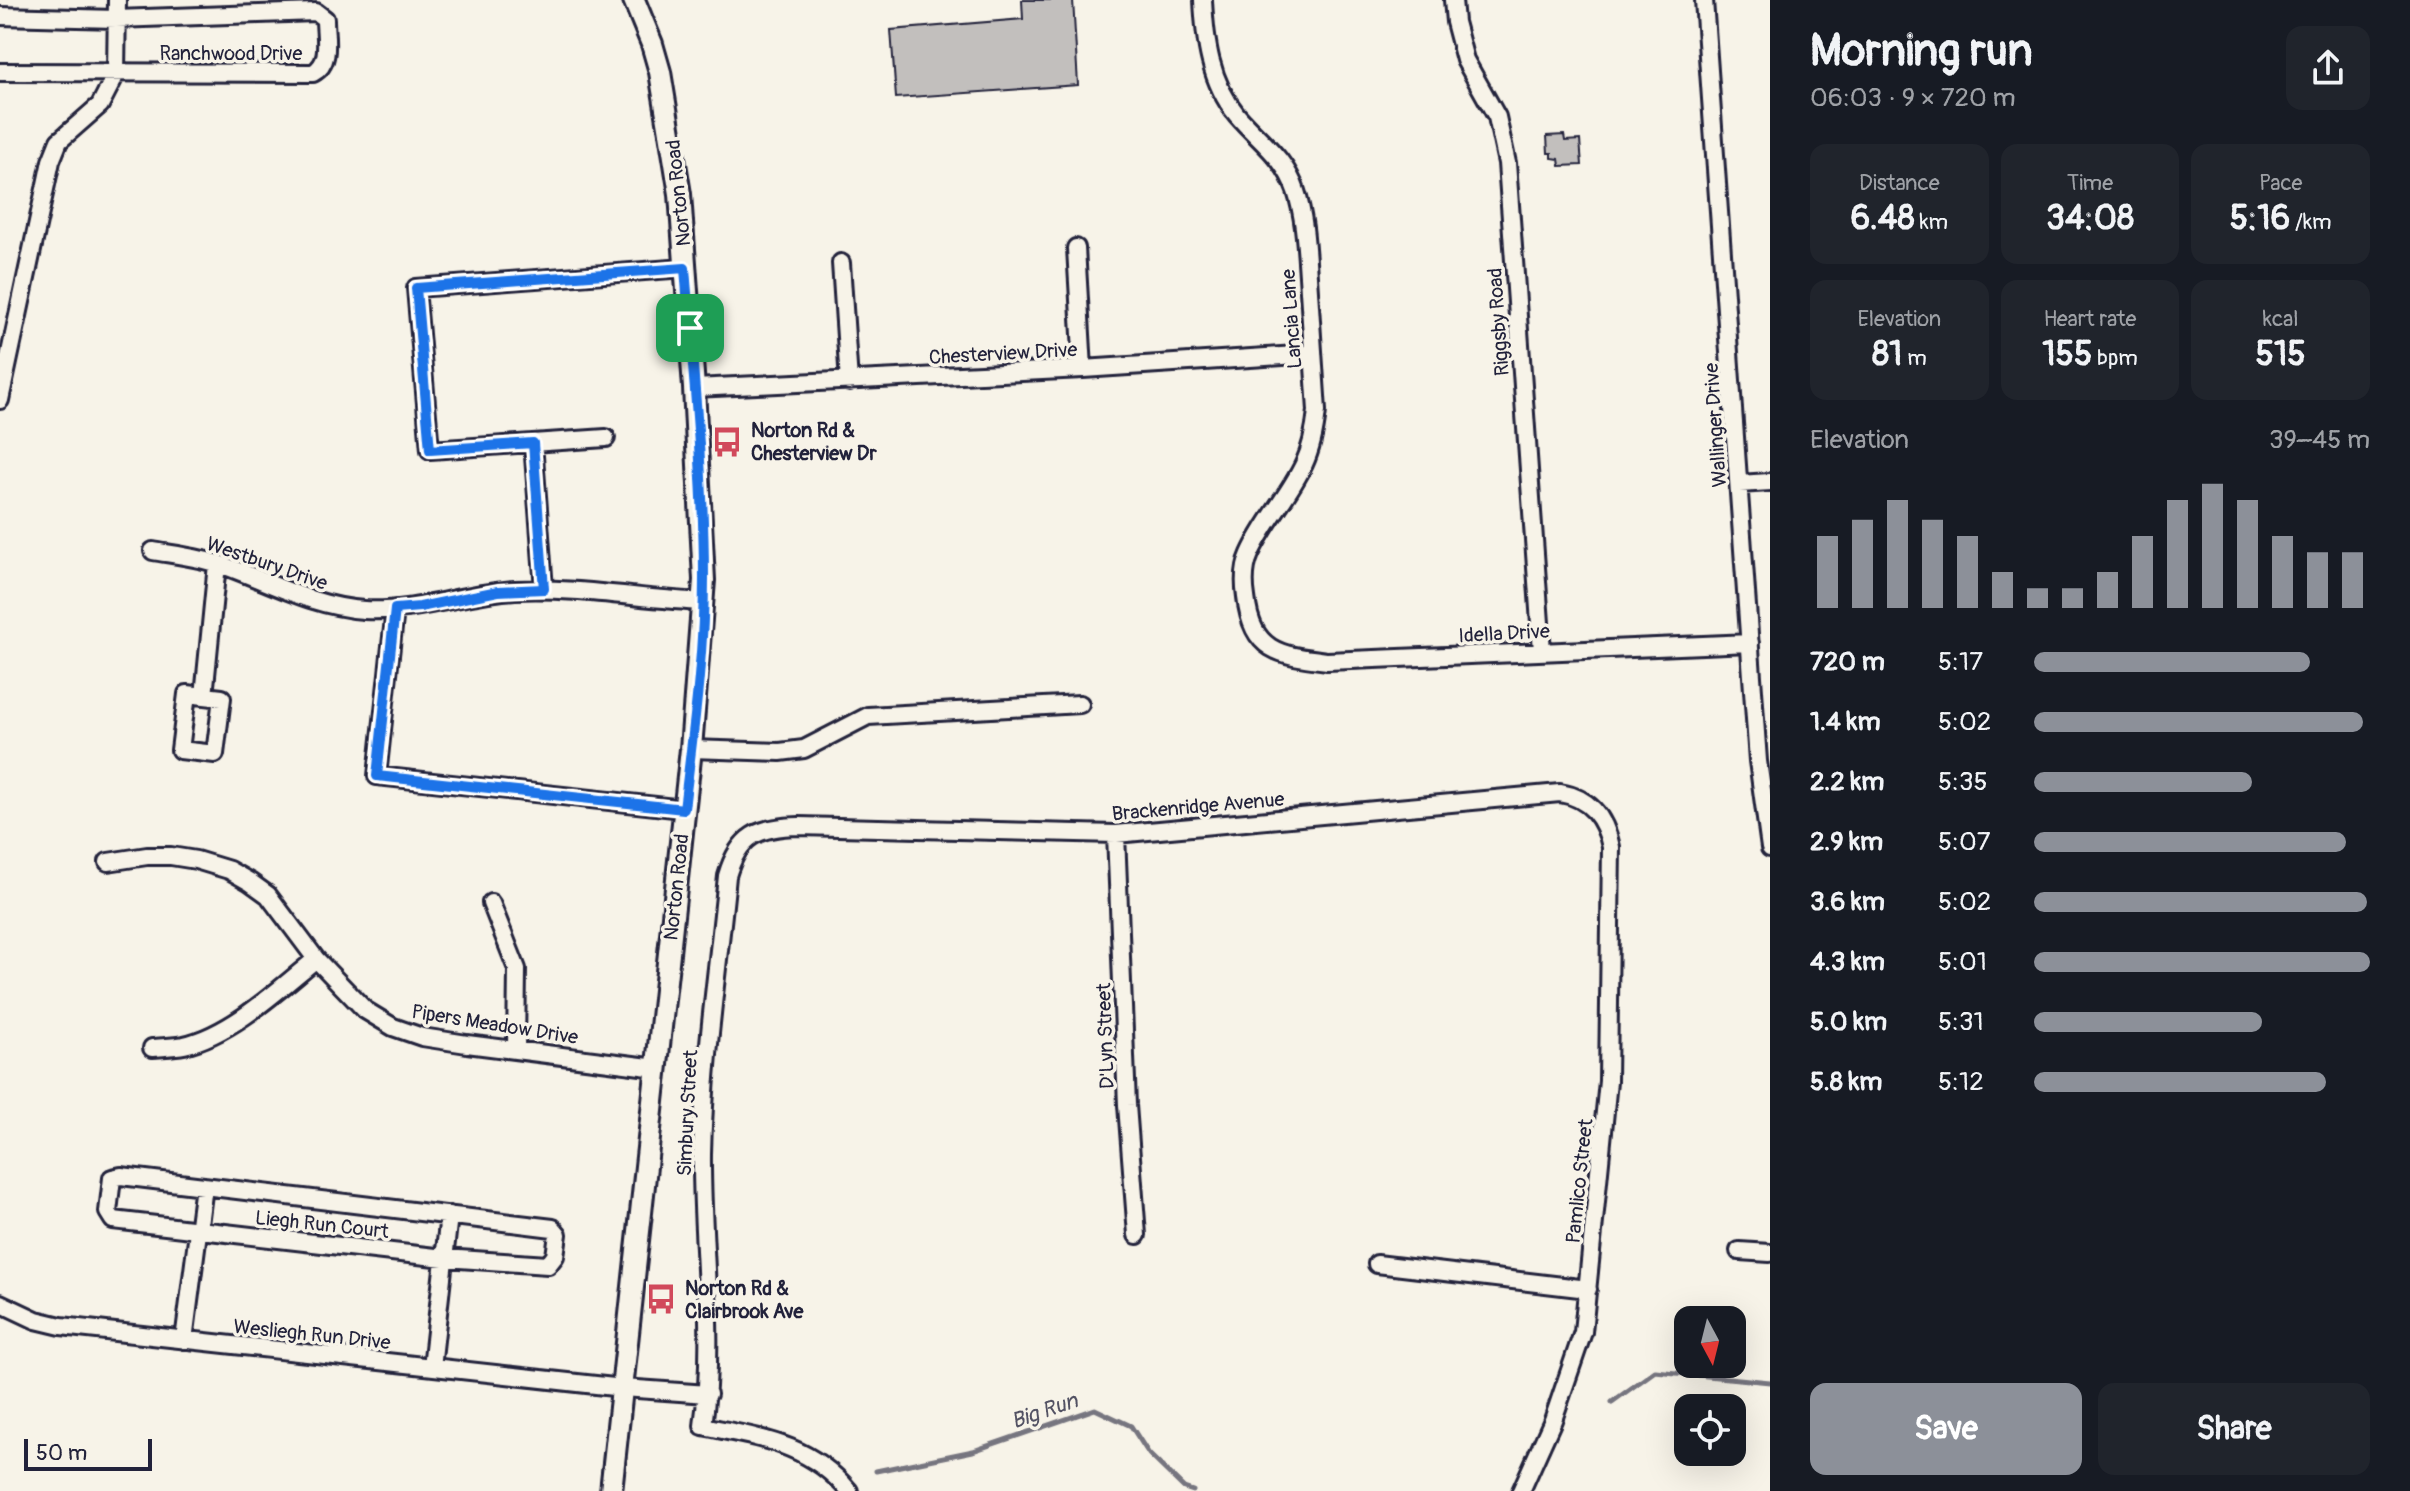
<!DOCTYPE html>
<html lang="en">
<head>
<meta charset="utf-8">
<style>
	:root { --surface:#171b24; --page:#20242c; --text:#f1f3f6; --muted:#9ea1a6; --accent:#8c9099 }
	body { margin:0; font-family:Pangolin,sans-serif; background:var(--page); color:var(--text); height:100vh; display:flex; flex-direction:column; font-size:30px; white-space:nowrap }
	* { box-sizing:border-box; margin:0 }
	p { font-size:26px; color:var(--muted) }
	.icon { flex:none; width:44px; height:44px; fill:none; stroke:currentColor; stroke-width:2; stroke-linecap:round; stroke-linejoin:round }
	.map { position:relative; flex:1; overflow:hidden }
	.drawer { display:flex; flex-direction:column; background:var(--surface); width:640px }
	.drawer>* { flex:none }
	.needle { width:52px; rotate:173deg }
	.fabs { position:absolute; left:1674px; top:1306px; display:grid; gap:16px }
	.fabs a { display:grid; place-items:center; width:72px; height:72px; border-radius:16px; background:var(--surface); box-shadow:0 8px 32px #0002; font-size:40px }
	.scale { position:absolute; left:24px; bottom:20px; width:128px; box-sizing:border-box; padding-left:8px; border:4px solid #22223b; border-top:0; font-size:22px; line-height:28px; white-space:nowrap; color:#22223b; -webkit-text-stroke:6px #f7f3e8; paint-order:stroke }
	.pin { position:absolute; display:grid; place-items:center; width:68px; height:68px; color:#fff; margin:-34px; border-radius:16px; box-shadow:0 4px 12px #0006 }
	.round { display:grid; place-items:center; flex:none; width:84px; height:84px; border-radius:16px; background:var(--page) }
	.head { display:flex; align-items:center; justify-content:space-between; height:136px; padding:0 40px }
	h1 { font-size:44px; font-weight:700; line-height:60px }
	.figures { display:grid; grid-template-columns:repeat(3,1fr); gap:12px; height:136px; padding:8px 40px }
	.figures div { display:grid; align-content:center; border-radius:16px; background:var(--page); text-align:center }
	.figures b { font-size:34px; font-weight:700 }
	.figures small { font-size:22px; font-weight:400 }
	.figures p { font-size:22px }
	.chart { height:224px; padding:16px 40px }
	.chart p { display:flex; justify-content:space-between }
	.chart svg { width:100%; height:144px; margin-top:8px; stroke:var(--accent); stroke-width:6 }
	.primary-button { display:flex; gap:16px; margin-top:auto; padding:16px 40px }
	.primary-button a { flex:1; height:92px; border-radius:16px; background:var(--accent); color:#fff; font-size:32px; font-weight:700; line-height:92px; text-align:center }
	.primary-button a+a { background:var(--page); color:var(--text) }
	ul { padding:0 40px; list-style:none; font-size:26px }
	li { display:grid; grid-template-columns:128px 96px 1fr; align-items:center; height:60px }
	li i { height:20px; border-radius:10px; background:var(--accent) }
	main { display:flex; flex:1; min-height:0 }
	.map>svg:first-child { display:block }
	.lines { fill:none; stroke-linecap:round; stroke-linejoin:round }
	.stream { stroke:#76747f; stroke-width:5 }
	.building { fill:#c2bfbd; stroke:#22223b; stroke-width:2 }
	.minor-casing { stroke:#22223b; stroke-width:22 }
	.major-casing { stroke:#22223b; stroke-width:26 }
	.minor { stroke:#f7f3e8; stroke-width:16 }
	.major { stroke:#f7f3e8; stroke-width:20 }
	.route-casing { stroke:#fff; stroke-width:16 }
	.route { stroke:#1a73e8; stroke-width:10 }
	.labels { text-anchor:middle; stroke-width:7; stroke-linejoin:round; paint-order:stroke }
	.street-label { font-size:20px; fill:#22223b; stroke:#f7f3e8 }
	.poi-label { font-size:20px; font-weight:bold; fill:#22223b; stroke:#f7f3e8; text-anchor:start }
	.water-label { font-size:22px; font-style:italic; fill:#535263; stroke:#f7f3e8 }
</style>
</head>
<body>
<main>
<div class="map">
<svg width="1770" height="1491" viewBox="0 0 1770 1491">
	<rect width="100%" height="100%" fill="#f7f3e8"/>
	<filter id="ink" filterUnits="userSpaceOnUse"><feTurbulence type="fractalNoise" baseFrequency=".0125" numOctaves="2"/><feDisplacementMap in="SourceGraphic" scale="16" xChannelSelector="R" yChannelSelector="G"/><feConvolveMatrix kernelMatrix="1 2 1 2 8 2 1 2 1" color-interpolation-filters="sRGB"/></filter>
	<g filter="url(#ink)">
		<g class="lines">
			<path class="stream" d="M 1612,1402 L 1655,1371 L 1770,1382
				M 876,1471 L 973,1451 L 1095,1409 L 1131,1426 L 1149,1454 L 1184,1488 L 1193,1491"/>
		</g>
		<path class="building" d="M 1022,0 L 1073,0 L 1078,85 L 896,98 L 891,30 L 1023,19 Z
			M 1564,135 L 1565,141 L 1580,140 L 1582,165 L 1560,166 L 1559,159 L 1552,158 L 1552,153 L 1548,153 L 1547,136 Z"/>
		<g class="lines">
			<g class="minor-casing">
				<path id="minor" d="M 1203,0 C 1205,41 1210,82 1237,115 C 1260,142 1284,156 1296,191 C 1305,218 1306,248 1308,276 C 1311,321 1314,366 1317,411 C 1315,430 1312,447 1304,464 C 1289,496 1264,522 1250,554 C 1244,567 1244,584 1246,597 C 1252,652 1279,655 1327,661 L 1750,643
					M 1453,0 L 1455,22 L 1465,60 L 1497,117 L 1507,163 L 1542,651
					M 1704,0 L 1758,761 L 1770,848
					M 0,16 L 116,19 L 316,12 L 325,19 C 325,38 332,63 313,73 L 0,72
					M 1076,248 L 1083,369
					M 841,263 L 849,382
					M 694,388 L 1083,369 L 1313,354
					M 0,400 L 51,161 L 59,141 L 100,105 L 116,74 L 117,0
					M 606,438 L 430,450 L 416,288 L 685,268
					M 533,443 L 544,589
					M 1739,484 L 1770,482
					M 153,551 C 176,555 202,558 225,566 C 272,583 312,606 364,610 C 415,613 464,593 515,590 C 578,587 640,599 703,602
					M 395,609 L 377,776 L 684,809
					M 187,694 L 222,698 L 215,754 L 180,750 Z
					M 204,696 L 217,564
					M 691,749 L 780,752 L 804,749 L 868,716 L 1080,704
					M 1116,834 L 1127,1105 L 1137,1235
					M 108,862 L 147,856 L 171,856 L 196,860 L 229,870 L 250,882 L 268,895 L 316,959 L 365,1010 L 393,1027 L 422,1037 L 467,1044 L 657,1068
					M 491,903 L 517,969 L 516,1050
					M 152,1048 C 162,1047 174,1047 184,1045 C 232,1034 278,990 316,959
					M 121,1176 L 553,1228 L 558,1234 L 555,1256 L 548,1265 L 444,1258 L 113,1220 L 108,1212 L 112,1178 Z
					M 1739,1251 L 1770,1253
					M 1377,1264 L 1588,1289
					M 0,1303 L 36,1320 L 61,1326 L 623,1388 L 708,1394
					M 184,1340 L 204,1186
					M 432,1367 L 449,1215
					M 849,1491 C 809,1443 760,1438 703,1426 C 716,1336 701,1244 702,1154 C 704,1061 718,968 727,876 C 739,835 758,827 799,826 L 1116,834 L 1560,793 C 1590,798 1605,818 1611,847 L 1608,1081 L 1583,1332 L 1553,1420 L 1521,1491"/>
			</g>
			<g class="major-casing">
				<path id="major" d="M 611,1491 L 691,749 L 704,580 L 694,388 L 680,194 L 660,72 L 652,44 L 634,0"/>
			</g>
			<use href="#minor" class="minor"/>
			<use href="#major" class="major"/>
		</g>
	</g>
	<g class="lines" filter="url(#ink)">
		<g class="route-casing">
			<path id="route" d="M 685,268 C 693,371 704,475 704,578 C 704,655 693,733 684,809 L 377,776 L 395,609 L 420,607 L 498,591 L 544,589 L 533,443 L 430,450 L 416,288 Z"/>
		</g>
		<use href="#route" class="route"/>
	</g>
	<defs>
		<g id="bus-bare" transform="scale(2.4)"><path d="M-5-6H5V4H4V6H2V4H-2V6H-4V4H-5ZM-3.5-4V0h7V-4ZM-3.5 1.2v1.5H-2V1.2ZM2 1.2v1.5H3.5V1.2Z" fill="#d1495b" stroke="#f7f3e8" stroke-width="2.5" paint-order="stroke"/></g>
	</defs>
	<g fill-rule="evenodd">
		<use href="#bus-bare" x="727" y="442"/>
		<use href="#bus-bare" x="661" y="1299"/>
	</g>
	<g class="labels">
		<g class="street-label">
			<text x="231" y="60">Ranchwood Drive</text>
			<text transform="translate(678 193) rotate(-96)" y="7">Norton Road</text>
			<text transform="translate(1291 319) rotate(-94)" y="7">Lancia Lane</text>
			<text transform="translate(1498 322) rotate(-94)" y="7">Riggsby Road</text>
			<text transform="translate(1003 353) rotate(-3)" y="7">Chesterview Drive</text>
			<text transform="translate(1715 425) rotate(-94)" y="7">Wallinger Drive</text>
			<text transform="translate(267 563) rotate(19)" y="7">Westbury Drive</text>
			<text transform="translate(1504 633) rotate(-3)" y="7">Idella Drive</text>
			<text transform="translate(1198 806) rotate(-5)" y="7">Brackenridge Avenue</text>
			<text transform="translate(676 887) rotate(-84)" y="7">Norton Road</text>
			<text transform="translate(495 1024) rotate(9)" y="7">Pipers Meadow Drive</text>
			<text transform="translate(1105 1036) rotate(-92)" y="7">D'Lyn Street</text>
			<text transform="translate(687 1113) rotate(-87)" y="7">Simbury Street</text>
			<text transform="translate(1579 1181) rotate(-84)" y="7">Pamlico Street</text>
			<text transform="translate(322 1224) rotate(6)" y="7">Liegh Run Court</text>
			<text transform="translate(312 1334) rotate(6)" y="7">Wesliegh Run Drive</text>
		</g>
		<g class="poi-label">
			<text x="751" y="437">Norton Rd &amp;<tspan x="751" dy="23">Chesterview Dr</tspan></text>
			<text x="685" y="1295">Norton Rd &amp;<tspan x="685" dy="23">Clairbrook Ave</tspan></text>
		</g>
		<g class="water-label">
			<text transform="translate(1044 1410) rotate(-19)" y="8">Big Run</text>
		</g>
	</g>
</svg>
<div class="fabs">
<a><svg class="needle" viewBox="-14 -14 28 28"><path d="M0-13l5 13h-10z" fill="#e53935"/><path d="M0 13l5-13h-10z" fill="#9ea1a6"/></svg></a>
<a><svg class="icon" aria-label="locate" viewBox="0 0 24 24"><circle cx="12" cy="12" r="6"/><path d="M12 2v4M12 18v4M2 12h4M18 12h4"/></svg></a>
</div>
<div class="scale">50 m</div>
<div class="pin" style="left:690px;top:328px;background:#1e9e55"><svg class="icon" aria-label="arrive" viewBox="0 0 24 24"><path d="M6 21V4h12l-3 4 3 4H6"/></svg></div>
</div>
<section class="drawer">
<div class="head"><div><h1>Morning run</h1><p>06:03 · 9 × 720 m</p></div><a class="round"><svg class="icon" aria-label="share" viewBox="0 0 24 24"><path d="M12 15V3M7 8l5-5 5 5M5 13v7h14v-7"/></svg></a></div>
<div class="figures">
<div><p>Distance</p><b>6.48<small> km</small></b></div>
<div><p>Time</p><b>34:08</b></div>
<div><p>Pace</p><b>5:16<small> /km</small></b></div>
</div>
<div class="figures">
<div><p>Elevation</p><b>81<small> m</small></b></div>
<div><p>Heart rate</p><b>155<small> bpm</small></b></div>
<div><p>kcal</p><b>515</b></div>
</div>
<div class="chart"><p><span>Elevation</span>39–45 m</p>
<svg viewBox="0 0 160 44" preserveAspectRatio="none"><path d="M5 44V22M15 44V17M25 44V11M35 44V17M45 44V22M55 44V33M65 44V38M75 44V38M85 44V33M95 44V22M105 44V11M115 44V6M125 44V11M135 44V22M145 44V27M155 44V27"/></svg>
</div>
<ul>
<li><b>720 m</b>5:17<i style="width:82%"></i></li>
<li><b>1.4 km</b>5:02<i style="width:98%"></i></li>
<li><b>2.2 km</b>5:35<i style="width:65%"></i></li>
<li><b>2.9 km</b>5:07<i style="width:93%"></i></li>
<li><b>3.6 km</b>5:02<i style="width:99%"></i></li>
<li><b>4.3 km</b>5:01<i style="width:100%"></i></li>
<li><b>5.0 km</b>5:31<i style="width:68%"></i></li>
<li><b>5.8 km</b>5:12<i style="width:87%"></i></li>
</ul>
<div class="primary-button"><a>Save</a><a>Share</a></div>
</section>
</main>
</body>
</html>
